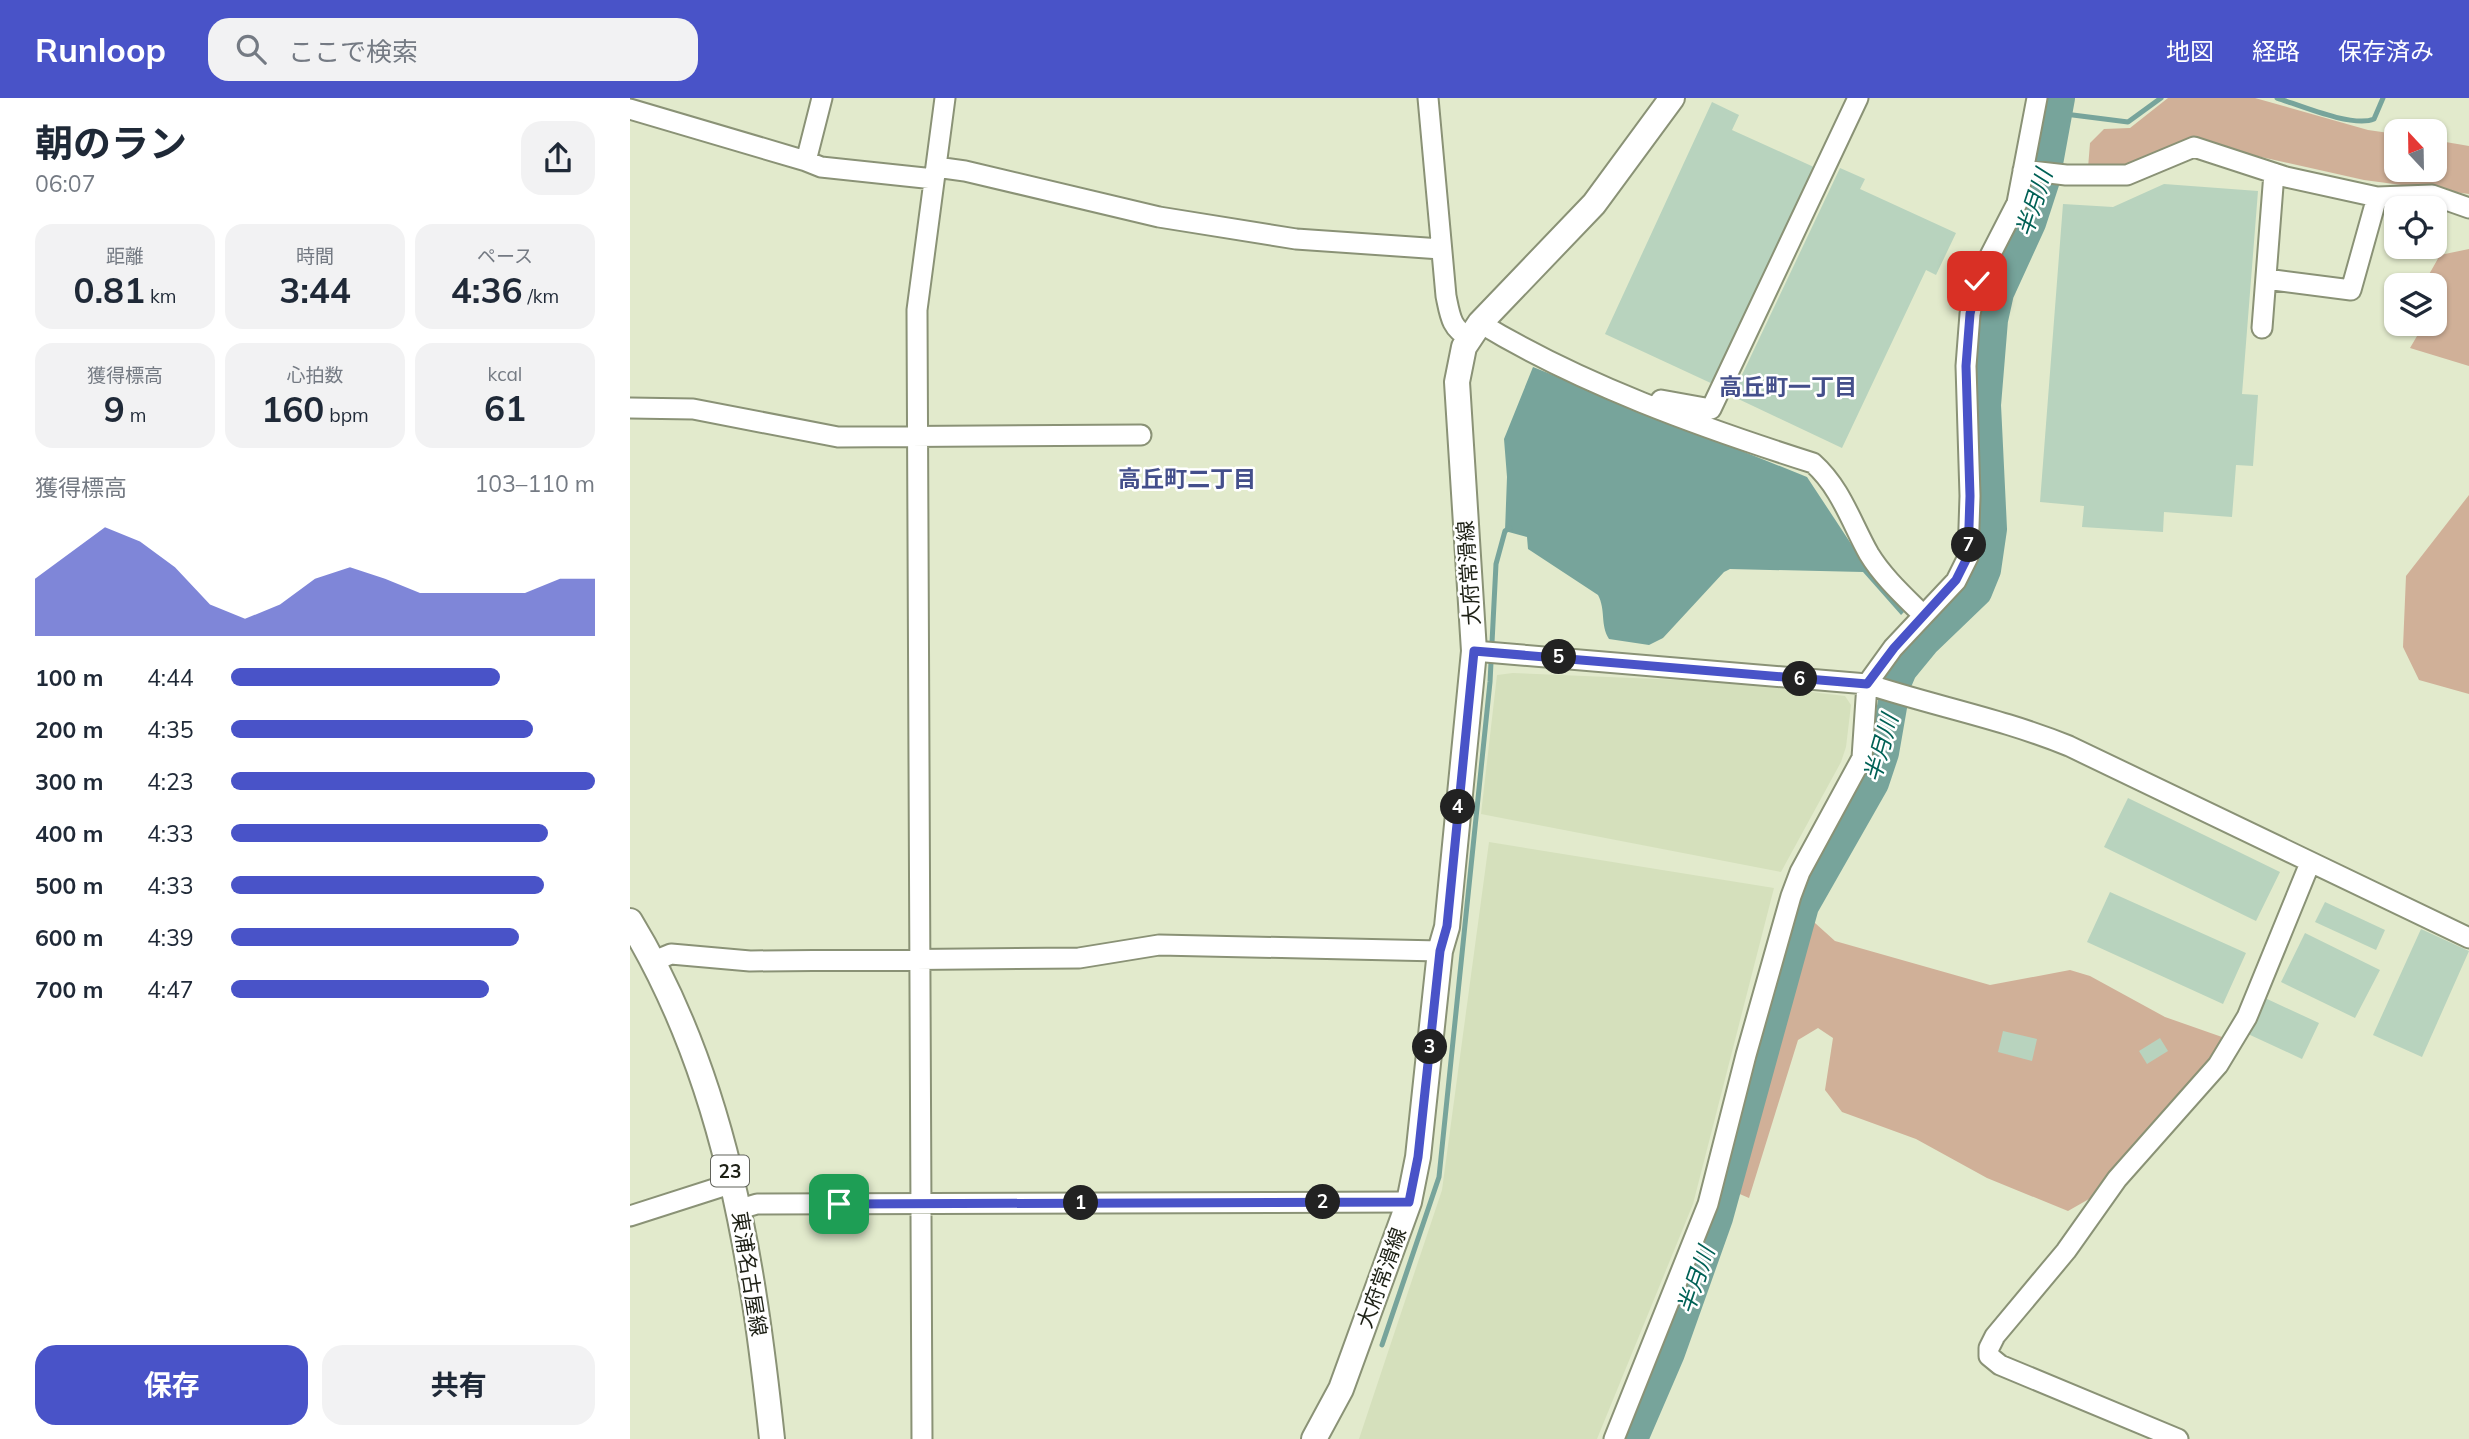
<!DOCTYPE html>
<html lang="ja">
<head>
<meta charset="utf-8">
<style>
	:root { --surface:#fff; --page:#f2f2f3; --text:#1f2937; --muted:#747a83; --accent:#4953c8 }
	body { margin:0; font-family:Mulish,"Noto Sans JP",sans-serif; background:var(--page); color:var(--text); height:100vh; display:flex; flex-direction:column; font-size:26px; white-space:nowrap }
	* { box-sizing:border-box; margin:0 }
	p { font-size:23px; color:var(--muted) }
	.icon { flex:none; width:38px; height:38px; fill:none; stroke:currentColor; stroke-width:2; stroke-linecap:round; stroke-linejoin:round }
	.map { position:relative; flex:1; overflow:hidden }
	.sheet { display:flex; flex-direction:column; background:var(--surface); width:630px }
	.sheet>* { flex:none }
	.needle { width:46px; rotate:338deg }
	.fabs { position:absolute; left:1754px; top:21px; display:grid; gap:14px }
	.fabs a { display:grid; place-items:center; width:63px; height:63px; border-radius:14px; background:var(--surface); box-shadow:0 2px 5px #0004; font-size:35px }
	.pin { position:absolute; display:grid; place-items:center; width:60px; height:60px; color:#fff; margin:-30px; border-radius:14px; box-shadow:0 4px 10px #0006 }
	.km { position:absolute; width:35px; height:35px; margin:-18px; border-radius:50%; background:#222; color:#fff; font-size:19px; line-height:35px; text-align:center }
	.round { display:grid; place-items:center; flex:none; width:74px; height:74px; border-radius:21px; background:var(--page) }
	.head { display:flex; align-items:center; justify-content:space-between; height:119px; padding:0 35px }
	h1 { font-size:38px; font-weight:700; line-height:52px }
	.stats { display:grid; grid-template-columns:repeat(3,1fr); gap:10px; height:119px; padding:7px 35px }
	.stats div { display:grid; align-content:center; border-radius:18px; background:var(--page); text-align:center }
	.stats b { font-size:35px; font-weight:700 }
	.stats small { font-size:19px; font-weight:400 }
	.stats p { font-size:19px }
	.chart { height:196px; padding:14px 35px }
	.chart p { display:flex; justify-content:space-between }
	.chart svg { width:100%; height:126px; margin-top:7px; fill:var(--accent); opacity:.7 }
	.action { display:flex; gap:14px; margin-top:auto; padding:14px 35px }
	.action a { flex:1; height:80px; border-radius:21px; background:var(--accent); color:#fff; font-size:28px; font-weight:700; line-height:80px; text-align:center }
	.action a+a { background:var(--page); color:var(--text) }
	ul { padding:0 35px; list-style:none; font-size:23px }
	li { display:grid; grid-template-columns:112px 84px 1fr; align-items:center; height:52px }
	li i { height:18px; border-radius:9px; background:var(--accent) }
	header { display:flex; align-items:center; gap:42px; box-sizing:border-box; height:98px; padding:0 35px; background:var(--accent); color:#fff }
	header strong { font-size:33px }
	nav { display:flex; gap:38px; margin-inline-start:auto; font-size:24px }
	.search { width:490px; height:63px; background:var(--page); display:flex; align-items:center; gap:18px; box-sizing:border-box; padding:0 24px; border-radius:21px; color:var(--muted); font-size:26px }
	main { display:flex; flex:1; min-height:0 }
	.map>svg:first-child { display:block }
	.built { fill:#d5e0bc }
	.forest { fill:#d0b098 }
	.water { fill:#77a49b }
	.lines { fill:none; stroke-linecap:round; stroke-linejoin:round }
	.stream { stroke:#77a49b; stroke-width:5 }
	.river { stroke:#77a49b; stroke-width:30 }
	.building { fill:#b8d3be }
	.minor-casing { stroke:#8a9276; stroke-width:23 }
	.major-casing { stroke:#8a9276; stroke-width:28 }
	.minor { stroke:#fff; stroke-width:19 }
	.major { stroke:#fff; stroke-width:24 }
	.route-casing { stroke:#fff; stroke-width:14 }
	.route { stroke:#4953c8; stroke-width:9 }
	.labels { text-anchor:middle; stroke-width:5; stroke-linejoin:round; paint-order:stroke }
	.shield { fill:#fff; stroke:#61635b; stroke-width:2 }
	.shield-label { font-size:19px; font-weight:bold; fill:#1d2015 }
	.street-label { font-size:21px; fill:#1d2015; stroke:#fff }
	.water-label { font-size:23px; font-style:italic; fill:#006156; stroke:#fff }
	.neighbourhood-label { font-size:23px; font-weight:bold; fill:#444f8b; stroke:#fff }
</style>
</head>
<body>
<header>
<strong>Runloop</strong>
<div class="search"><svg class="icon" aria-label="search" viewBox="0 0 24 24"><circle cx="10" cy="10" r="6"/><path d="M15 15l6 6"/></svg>ここで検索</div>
<nav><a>地図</a><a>経路</a><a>保存済み</a></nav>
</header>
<main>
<section class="sheet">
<div class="head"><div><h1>朝のラン</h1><p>06:07</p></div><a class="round"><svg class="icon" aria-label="share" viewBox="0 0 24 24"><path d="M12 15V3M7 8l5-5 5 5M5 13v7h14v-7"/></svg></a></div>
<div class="stats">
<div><p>距離</p><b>0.81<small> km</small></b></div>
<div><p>時間</p><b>3:44</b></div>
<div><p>ペース</p><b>4:36<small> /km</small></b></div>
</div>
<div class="stats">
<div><p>獲得標高</p><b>9<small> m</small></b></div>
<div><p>心拍数</p><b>160<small> bpm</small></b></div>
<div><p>kcal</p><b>61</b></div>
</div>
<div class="chart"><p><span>獲得標高</span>103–110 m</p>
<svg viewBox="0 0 160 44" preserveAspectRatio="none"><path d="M0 44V24L10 15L20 6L30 11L40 20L50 33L60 38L70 33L80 24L90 20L100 24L110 29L120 29L130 29L140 29L150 24L160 24V44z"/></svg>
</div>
<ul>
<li><b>100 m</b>4:44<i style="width:74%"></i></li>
<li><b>200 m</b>4:35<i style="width:83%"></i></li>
<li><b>300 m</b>4:23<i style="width:100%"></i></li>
<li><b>400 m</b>4:33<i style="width:87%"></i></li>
<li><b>500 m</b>4:33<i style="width:86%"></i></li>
<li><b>600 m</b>4:39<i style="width:79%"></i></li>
<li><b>700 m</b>4:47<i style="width:71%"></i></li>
</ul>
<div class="action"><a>保存</a><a>共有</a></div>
</section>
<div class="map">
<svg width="1839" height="1341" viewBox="0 0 1839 1341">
	<rect width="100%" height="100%" fill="#e2eacc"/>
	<path class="built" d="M 883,575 L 1098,584 L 1215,598 L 1221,607 L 1216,649 L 1211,664 L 1151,774 L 851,716 L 867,577 Z
		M 859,744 L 1144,790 L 1063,1106 L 967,1341 L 729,1341 L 812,1092 Z"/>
	<path class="forest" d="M 1538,0 L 1625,0 L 1738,32 L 1766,36 L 1766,72 L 1804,72 L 1804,42 L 1839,48 L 1839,96 L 1734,82 L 1564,44 L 1495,67 L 1458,70 L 1460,45 L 1474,31 L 1500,30 Z
		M 1839,151 L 1839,268 L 1780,250 L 1794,226 L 1804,226 L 1804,187 L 1793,187 L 1810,157 Z
		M 1839,397 L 1839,596 L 1789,582 L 1773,549 L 1776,478 Z
		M 1175,816 L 1205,843 L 1360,887 L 1440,872 L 1460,878 L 1535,919 L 1592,939 L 1584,960 L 1466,1097 L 1438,1113 L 1357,1080 L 1286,1041 L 1212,1014 L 1195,992 L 1203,940 L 1188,930 L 1168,942 L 1119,1100 L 1105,1094 Z"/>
	<path class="water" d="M 903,269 L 1177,379 L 1237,470 L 1274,514 L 1271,517 L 1233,474 L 1100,471 L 1094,474 L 1033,540 L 1019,547 L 979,541 C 970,527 976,512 968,497 L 898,451 L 897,439 L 875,433 L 877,379 L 874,341 Z"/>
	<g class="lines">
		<path class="stream" d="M 1647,0 C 1669,7 1723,30 1744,21 L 1753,0
			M 1427,15 L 1498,24 L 1531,0
			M 752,1247 L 809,1079 L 860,584 L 866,466 L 875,433 L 880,430"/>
		<path class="river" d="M 1003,1341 L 1040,1255 L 1088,1120 L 1174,808 L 1244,685 L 1254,655 L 1266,586 L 1272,572 L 1295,544 L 1347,494 L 1356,472 L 1362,431 L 1356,307 L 1363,222 L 1369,195 L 1401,125 L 1415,82 L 1430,0"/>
	</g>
	<path class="building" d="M 1082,4 L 1109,17 L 1102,32 L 1186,70 L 1085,287 L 975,236 Z
		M 1210,70 L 1235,81 L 1230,91 L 1326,135 L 1306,177 L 1296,172 L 1212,350 L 1102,298 Z
		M 1534,86 L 1628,93 L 1612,296 L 1628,297 L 1623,368 L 1606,367 L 1602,419 L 1534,414 L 1533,434 L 1452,429 L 1454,408 L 1410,404 L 1433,106 L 1483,109 Z
		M 1498,700 L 1650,774 L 1626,823 L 1474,749 Z
		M 1480,794 L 1616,855 L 1593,906 L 1457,844 Z
		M 1695,804 L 1755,832 L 1746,852 L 1685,824 Z
		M 1791,831 L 1839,853 L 1792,959 L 1743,937 Z
		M 1675,835 L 1750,872 L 1725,920 L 1651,884 Z
		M 1635,900 L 1689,925 L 1672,961 L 1618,936 Z
		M 1373,933 L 1407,941 L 1402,963 L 1368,954 Z
		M 1530,940 L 1538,953 L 1517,966 L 1509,953 Z"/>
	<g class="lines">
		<g class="minor-casing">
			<path id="minor" d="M 192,0 L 176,63 L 191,69 L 304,81
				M 798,0 L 816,198 C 820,217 821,231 839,239
				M 0,11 L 176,63
				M 306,69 L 335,73 L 529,119 L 666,141 L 811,151
				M 1393,72 L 1436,77 L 1497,77 L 1564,49 L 1656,79 L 1747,99 L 1802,97 L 1839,110
				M 1636,181 L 1721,192 L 1747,99
				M 850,225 C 950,286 1070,329 1183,365 C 1211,390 1221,424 1239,456 C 1253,479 1274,498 1293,517
				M 1632,230 L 1644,75
				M 1031,302 L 1081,311 L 1228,0
				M 0,310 L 63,311 L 208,339 L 511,337
				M 844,553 L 1237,586 C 1304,608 1373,621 1439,648 L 1839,840
				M 24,863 L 41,856 L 120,863 L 449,860 L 529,847 L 810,853
				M 110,1111 L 127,1106 L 779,1104
				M 0,1118 L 103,1085
				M 292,1341 L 287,212 L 315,0
				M 984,1341 L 1078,1106 L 1116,957 L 1161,798 L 1170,774 L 1232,660 L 1237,586 L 1263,550 L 1326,483 L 1338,459 L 1340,398 L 1336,268 L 1340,216 L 1347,183 L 1387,105 L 1407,0
				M 1548,1341 L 1370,1267 L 1359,1258 L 1359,1250 L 1365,1238 L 1436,1153 L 1487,1081 L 1588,967 L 1617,919 L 1680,765"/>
		</g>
		<g class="major-casing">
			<path id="major" d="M 0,823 C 95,979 123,1162 142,1341
				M 684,1341 L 711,1291 L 779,1104 L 788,1059 L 810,853 L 817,829 L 844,553 L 827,284 L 834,249 L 850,225 L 964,106 L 1042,0"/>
		</g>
		<use href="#minor" class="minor"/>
		<use href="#major" class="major"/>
	</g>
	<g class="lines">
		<g class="route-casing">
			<path id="route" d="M 209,1106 L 779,1104 L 788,1059 L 810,853 L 817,828 L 844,553 L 1237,586 L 1264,550 L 1326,482 L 1338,458 L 1340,398 L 1336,268 L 1340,216 L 1347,183"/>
		</g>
		<use href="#route" class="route"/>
	</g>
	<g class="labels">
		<rect class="shield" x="81" y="1057.5" width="38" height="31" rx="5"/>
		<g class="shield-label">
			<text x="100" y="1080">23</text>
		</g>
		<g class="street-label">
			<text transform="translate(839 475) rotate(-94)" y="7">大府常滑線</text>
			<text transform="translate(119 1176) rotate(81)" y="7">東浦名古屋線</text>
			<text transform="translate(752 1180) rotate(-70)" y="7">大府常滑線</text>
		</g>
		<g class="water-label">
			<text transform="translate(1404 105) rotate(-72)" y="8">半月川</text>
			<text transform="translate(1251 650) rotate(-74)" y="8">半月川</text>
			<text transform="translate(1066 1182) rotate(-71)" y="8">半月川</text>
		</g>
		<g class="neighbourhood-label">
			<text x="1158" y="297">高丘町一丁目</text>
			<text x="557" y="389">高丘町二丁目</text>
		</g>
	</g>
</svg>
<div class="fabs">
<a><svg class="needle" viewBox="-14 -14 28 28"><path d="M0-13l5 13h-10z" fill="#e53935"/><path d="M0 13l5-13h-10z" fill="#747a83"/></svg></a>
<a><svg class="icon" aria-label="locate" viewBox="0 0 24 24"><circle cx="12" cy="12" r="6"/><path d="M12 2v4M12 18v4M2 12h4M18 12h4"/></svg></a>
<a><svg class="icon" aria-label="layers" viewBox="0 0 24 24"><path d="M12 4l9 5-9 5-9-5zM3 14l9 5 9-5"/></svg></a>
</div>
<div class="pin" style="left:209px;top:1106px;background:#1e9e55"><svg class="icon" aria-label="arrive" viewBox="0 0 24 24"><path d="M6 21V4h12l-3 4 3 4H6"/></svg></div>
<div class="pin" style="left:1347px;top:183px;background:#d93025"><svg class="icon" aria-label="check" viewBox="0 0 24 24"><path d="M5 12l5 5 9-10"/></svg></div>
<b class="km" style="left:451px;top:1105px">1</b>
<b class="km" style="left:693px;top:1104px">2</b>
<b class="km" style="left:800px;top:949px">3</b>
<b class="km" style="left:828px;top:709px">4</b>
<b class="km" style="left:929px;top:559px">5</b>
<b class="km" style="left:1170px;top:581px">6</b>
<b class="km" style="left:1339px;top:447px">7</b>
</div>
</main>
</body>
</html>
